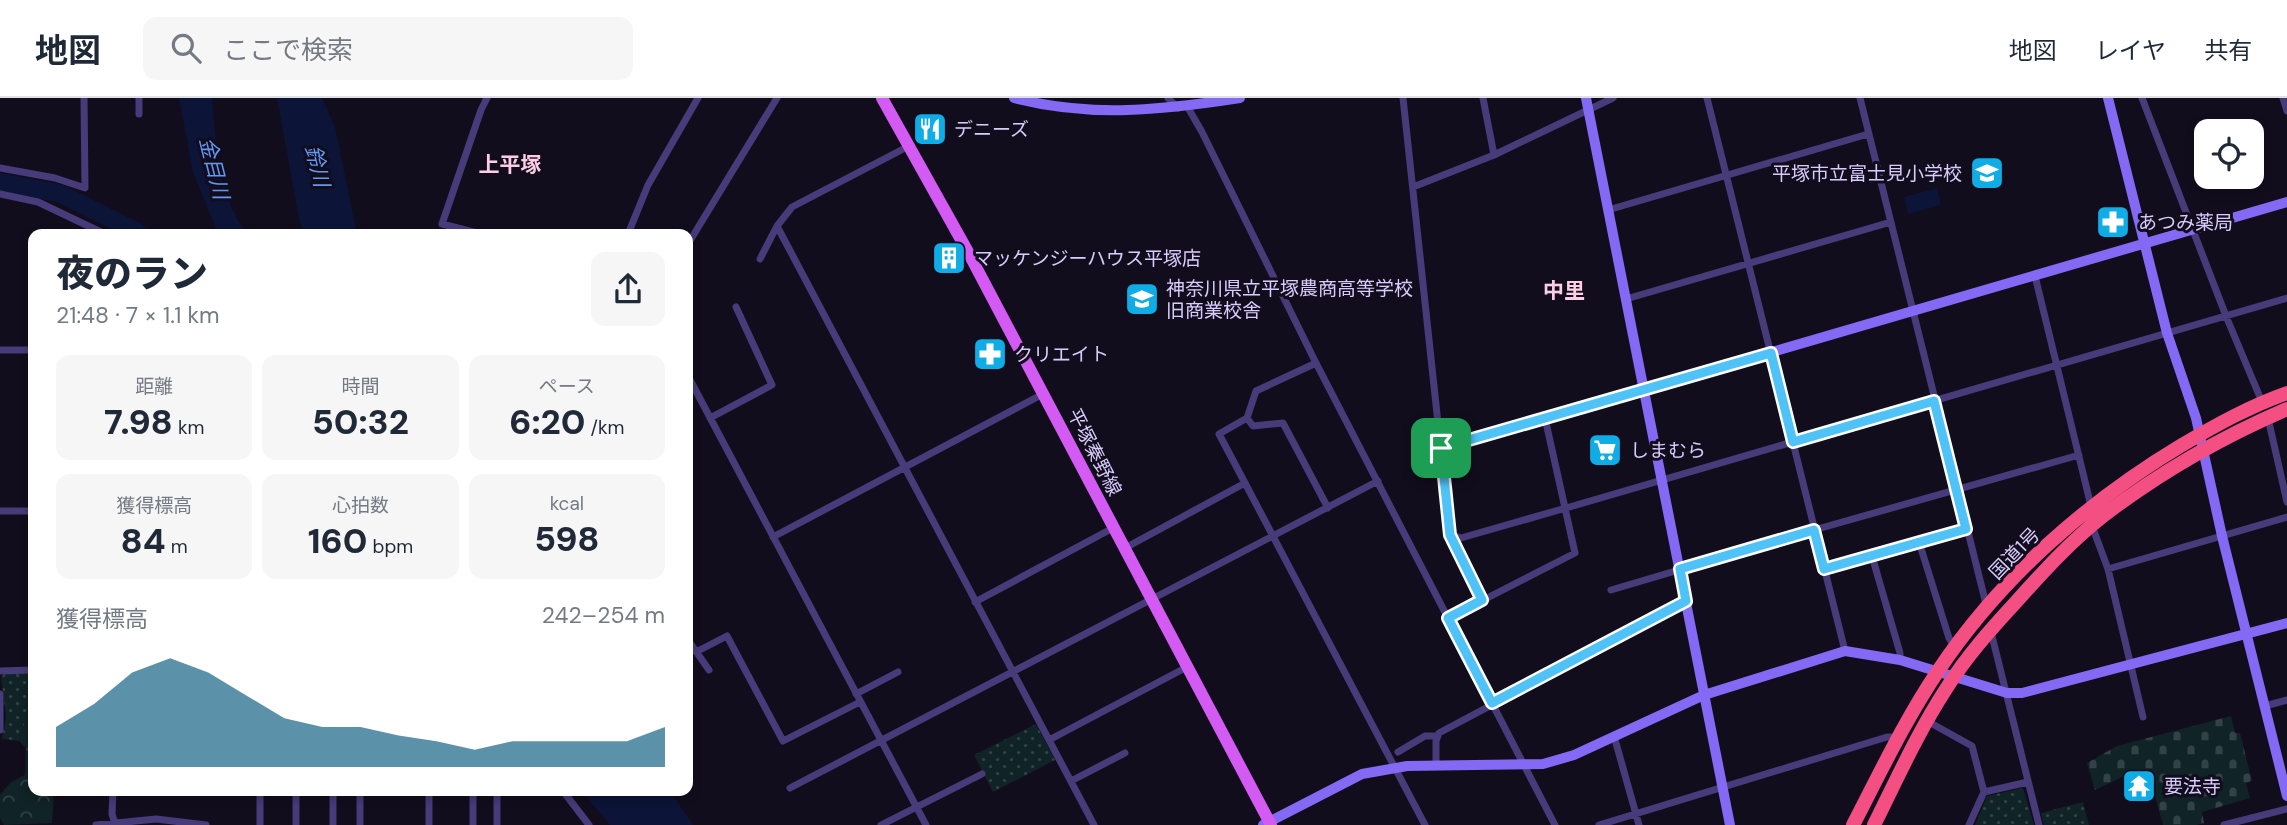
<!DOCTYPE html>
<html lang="ja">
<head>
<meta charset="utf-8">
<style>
	:root { --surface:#fff; --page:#f6f6f7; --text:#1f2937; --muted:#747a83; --line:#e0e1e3; --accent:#186485 }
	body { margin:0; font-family:"DM Sans","Noto Sans JP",sans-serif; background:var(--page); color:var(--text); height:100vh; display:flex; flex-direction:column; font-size:26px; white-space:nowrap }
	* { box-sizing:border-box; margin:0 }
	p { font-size:23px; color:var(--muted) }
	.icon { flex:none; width:38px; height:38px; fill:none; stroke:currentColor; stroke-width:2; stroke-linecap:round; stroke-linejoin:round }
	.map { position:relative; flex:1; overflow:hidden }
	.details { position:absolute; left:28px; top:131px; width:665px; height:567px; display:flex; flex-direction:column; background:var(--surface); border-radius:14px; box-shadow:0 4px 10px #0003 }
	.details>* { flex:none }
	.buttons { position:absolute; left:2194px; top:21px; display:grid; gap:14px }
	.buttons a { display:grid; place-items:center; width:70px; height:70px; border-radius:14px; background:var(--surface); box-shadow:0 4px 10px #0003; font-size:35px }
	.pin { position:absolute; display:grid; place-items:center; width:60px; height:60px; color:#fff; margin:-30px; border-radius:14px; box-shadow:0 4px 10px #0006 }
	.round { display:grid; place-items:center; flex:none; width:74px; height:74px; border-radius:14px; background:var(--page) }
	.headline { display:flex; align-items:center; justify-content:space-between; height:119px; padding:0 28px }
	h1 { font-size:38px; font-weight:800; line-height:52px }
	.stats { display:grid; grid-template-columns:repeat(3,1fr); gap:10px; height:119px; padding:7px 28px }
	.stats div { display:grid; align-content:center; border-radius:14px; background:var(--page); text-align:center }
	.stats b { font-size:35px; font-weight:800 }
	.stats small { font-size:19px; font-weight:400 }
	.stats p { font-size:19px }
	.chart { height:196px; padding:14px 28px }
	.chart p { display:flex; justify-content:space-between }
	.chart svg { width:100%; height:126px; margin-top:7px; fill:var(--accent); opacity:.7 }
	header { display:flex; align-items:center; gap:42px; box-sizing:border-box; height:98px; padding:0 35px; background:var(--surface); border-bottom:2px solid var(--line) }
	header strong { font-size:33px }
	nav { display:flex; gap:38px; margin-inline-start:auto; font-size:24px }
	.search { width:490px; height:63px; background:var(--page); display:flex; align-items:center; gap:18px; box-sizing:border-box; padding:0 24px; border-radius:14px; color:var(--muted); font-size:26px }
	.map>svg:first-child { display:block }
	.grass { fill:url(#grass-dots) }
	.forest { fill:url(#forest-crowns) }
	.cemetery { fill:url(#cemetery-stones) }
	.water { fill:#0c1437 }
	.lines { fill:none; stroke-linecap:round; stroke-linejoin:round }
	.river { stroke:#0c1437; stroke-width:18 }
	.street { stroke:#473b79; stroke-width:7 }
	.secondary { stroke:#8469f5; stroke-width:10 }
	.primary { stroke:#d45af4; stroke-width:12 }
	.highway { stroke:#f44f83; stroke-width:14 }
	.route-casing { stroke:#fff; stroke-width:14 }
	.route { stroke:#4fc3f7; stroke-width:9 }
	.labels { text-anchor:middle; stroke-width:6; stroke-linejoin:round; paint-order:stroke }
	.poi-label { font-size:19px; fill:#d9ccfc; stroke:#120d1d; text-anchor:start }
	.street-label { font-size:19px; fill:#d9ccfc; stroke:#120d1d }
	.neighbourhood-label { font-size:21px; font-weight:bold; fill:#fccee3; stroke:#120d1d }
	.water-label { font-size:21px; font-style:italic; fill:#6198f5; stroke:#120d1d }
</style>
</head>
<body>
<header>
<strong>地図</strong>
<div class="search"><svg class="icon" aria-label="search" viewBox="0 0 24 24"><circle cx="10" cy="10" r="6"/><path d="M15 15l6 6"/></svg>ここで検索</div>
<nav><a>地図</a><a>レイヤ</a><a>共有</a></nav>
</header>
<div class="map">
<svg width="2287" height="727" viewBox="0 0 2287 727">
	<defs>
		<pattern id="grass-dots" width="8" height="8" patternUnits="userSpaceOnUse" patternTransform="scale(1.75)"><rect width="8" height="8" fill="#102326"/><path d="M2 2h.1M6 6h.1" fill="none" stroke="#324246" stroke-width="1.8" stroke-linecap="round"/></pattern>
		<pattern id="forest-crowns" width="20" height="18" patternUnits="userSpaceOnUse" patternTransform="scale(1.75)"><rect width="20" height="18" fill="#102326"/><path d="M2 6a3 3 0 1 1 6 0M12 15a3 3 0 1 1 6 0" fill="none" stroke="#324246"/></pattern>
		<pattern id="cemetery-stones" width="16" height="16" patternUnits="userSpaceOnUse" patternTransform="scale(1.75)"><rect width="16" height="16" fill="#102326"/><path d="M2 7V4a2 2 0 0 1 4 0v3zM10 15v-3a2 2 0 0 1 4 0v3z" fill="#324246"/></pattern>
	</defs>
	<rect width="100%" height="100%" fill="#120d1d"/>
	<path class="grass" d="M 5,575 L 33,575 L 33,623 L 25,624 L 19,643 L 2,641 L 6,619 L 1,579 Z
		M 1036,626 L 1055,662 L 993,694 L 974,657 Z
		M 2023,690 L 2034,727 L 1975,727 L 1987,698 Z
		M 2083,704 L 2089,727 L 2044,727 L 2041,715 Z"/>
	<path class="forest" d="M 33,623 L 33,693 L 54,693 L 52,725 L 4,727 L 0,720 L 0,697 L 11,684 L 25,677 L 26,650 L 19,643 L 25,624 Z"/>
	<path class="cemetery" d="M 2231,618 L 2235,635 L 2240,635 L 2252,683 L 2246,685 L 2250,700 L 2202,714 L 2204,725 L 2196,727 L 2163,727 L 2148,673 L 2122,679 L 2095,692 L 2087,665 L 2117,648 Z"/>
	<path class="water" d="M 179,0 L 212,0 C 216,44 218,102 248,136 L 220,136 L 217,133 L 193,74 Z
		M 277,0 L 322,0 L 335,29 L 357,136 L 304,136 L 300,126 Z
		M 1937,90 L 1941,107 L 1908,116 L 1904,99 Z
		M 582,693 L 670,693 L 693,727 L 610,727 Z"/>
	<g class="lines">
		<path class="river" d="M 0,84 L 59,95 L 141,136"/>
		<path class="street" d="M 139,0 L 139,16
			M 1168,0 L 1178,10
			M 1403,0 L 1450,437 L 1482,502
			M 1483,0 L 1494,57
			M 1707,0 L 1845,553
			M 1860,0 L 1987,510
			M 2142,0 L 2226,218 L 2262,304
			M 2283,0 L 2287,13
			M 1187,8 L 1202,34 L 1316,265 L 1555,727
			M 0,70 L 55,80 L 85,90 L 84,0
			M 1413,89 L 1494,57 L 1613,0
			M 0,96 L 38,104 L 105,136
			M 1608,112 L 1868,36
			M 777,128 L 1094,727
			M 481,136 L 442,126 L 481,12 L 487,0
			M 628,136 L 648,87 L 698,0
			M 688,146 L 777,0
			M 760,161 L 777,128 L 792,109 L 909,48
			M 2035,178 L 2091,408
			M 1626,201 L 1891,124
			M 0,252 L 33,252
			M 688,278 L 926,727
			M 710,320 L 772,287 L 736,209
			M 1247,320 L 1253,328 L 1283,325 L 1328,410
			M 2268,320 L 2287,404
			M 1245,385 L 1425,727
			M 0,413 L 33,413
			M 2092,428 L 2108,471 L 2143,619
			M 1450,437 L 1461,440 L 1566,410 L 2287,200
			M 773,439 L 1043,296
			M 1919,444 L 1949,540 L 1955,549
			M 1125,450 L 1245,385 L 1219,336 L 1247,320 L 1256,293 L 1316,265
			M 1872,458 L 1900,555 L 1900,562
			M 2108,471 L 2287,419
			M 1824,472 L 1966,431
			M 1611,492 L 1814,432 L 2079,357
			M 975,504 L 1113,430
			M 1448,520 L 1575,455 L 1545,320
			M 1991,534 L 2039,727
			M 688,542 L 709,572
			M 696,554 L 727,538 L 783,643 L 860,604
			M 0,573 L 33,572
			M 0,596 L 0,632
			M 856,596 L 898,574
			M 2265,608 L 2287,602
			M 1927,623 L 1972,648 L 1984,694
			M 1614,638 L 1639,727
			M 1049,642 L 1187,569
			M 1398,654 L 1425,638 L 1436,638
			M 1436,666 L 1436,643 L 1439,635 L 1687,503
			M 1071,683 L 1125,655
			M 790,690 L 1378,383
			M 113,693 L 112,716 L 115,726
			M 260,693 L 260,727
			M 333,693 L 333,727
			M 429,693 L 429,727
			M 497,693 L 497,727
			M 563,693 L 589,727
			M 96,727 L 156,721 L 206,727
			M 296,727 L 296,693
			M 360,727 L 360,693
			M 473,727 L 473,693
			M 881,727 L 982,676
			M 1599,727 L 1887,639 L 1898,639
			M 1969,727 L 1984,694 L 2028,684
			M 2224,727 L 2287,711"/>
		<path class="secondary" d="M 1014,0 C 1092,20 1162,12 1240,0
			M 1586,0 L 1730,727
			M 2108,0 L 2167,235 L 2196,320 L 2222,438 L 2287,698
			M 1442,350 L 2287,104
			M 1263,727 L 1362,676 L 1407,668 L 1543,666 L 1574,657 L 1704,597 L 1845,553 L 1900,562 L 2007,595 L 2022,595 L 2287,525"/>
		<path class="primary" d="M 882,0 L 968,154 L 1271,727"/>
		<path class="highway" d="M 1853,727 C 1880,675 1905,622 1938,573 C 2000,480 2087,404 2182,347 C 2216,327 2250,308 2287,295
			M 1874,727 C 1897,681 1918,634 1946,591 C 1966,559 1991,531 2016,504 C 2043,474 2071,443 2103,418 C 2159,375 2222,339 2287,311"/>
	</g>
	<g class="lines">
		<g class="route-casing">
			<path id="route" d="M 1771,255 L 1793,344 L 1934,303 L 1966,431 L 1824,471 L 1814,432 L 1680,471 L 1686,503 L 1492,605 L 1448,520 L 1482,502 L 1450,437 L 1441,350 Z"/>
		</g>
		<use href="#route" class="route"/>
	</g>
	<defs>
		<g id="restaurant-square" transform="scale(1.75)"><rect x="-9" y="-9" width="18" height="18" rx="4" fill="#0face5" stroke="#120d1d"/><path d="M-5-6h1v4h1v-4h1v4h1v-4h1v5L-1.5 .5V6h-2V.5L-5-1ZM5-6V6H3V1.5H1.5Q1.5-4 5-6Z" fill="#fff"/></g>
		<g id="school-square" transform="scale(1.75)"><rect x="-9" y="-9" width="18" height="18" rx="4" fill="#0face5" stroke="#120d1d"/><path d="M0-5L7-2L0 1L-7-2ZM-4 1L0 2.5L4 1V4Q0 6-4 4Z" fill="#fff"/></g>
		<g id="pharmacy-square" transform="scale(1.75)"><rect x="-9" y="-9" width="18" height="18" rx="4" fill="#0face5" stroke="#120d1d"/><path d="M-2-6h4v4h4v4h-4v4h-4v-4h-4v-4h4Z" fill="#fff"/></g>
		<g id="building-square" transform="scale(1.75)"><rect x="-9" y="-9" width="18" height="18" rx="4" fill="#0face5" stroke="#120d1d"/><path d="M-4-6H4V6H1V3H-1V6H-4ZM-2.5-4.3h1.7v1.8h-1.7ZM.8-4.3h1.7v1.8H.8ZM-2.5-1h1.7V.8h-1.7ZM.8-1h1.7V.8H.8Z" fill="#fff"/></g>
		<g id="supermarket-square" transform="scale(1.75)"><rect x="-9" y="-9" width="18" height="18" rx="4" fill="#0face5" stroke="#120d1d"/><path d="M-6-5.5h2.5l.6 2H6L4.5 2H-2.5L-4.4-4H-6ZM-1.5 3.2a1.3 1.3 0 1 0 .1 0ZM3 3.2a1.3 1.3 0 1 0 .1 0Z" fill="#fff"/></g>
		<g id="temple-square" transform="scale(1.75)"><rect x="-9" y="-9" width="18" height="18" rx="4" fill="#0face5" stroke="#120d1d"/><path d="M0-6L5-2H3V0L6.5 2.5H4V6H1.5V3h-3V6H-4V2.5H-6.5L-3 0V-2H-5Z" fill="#fff"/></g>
	</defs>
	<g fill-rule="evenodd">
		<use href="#restaurant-square" x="930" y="31"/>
		<use href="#school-square" x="1987" y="75"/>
		<use href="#pharmacy-square" x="2113" y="124"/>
		<use href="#building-square" x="949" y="160"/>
		<use href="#school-square" x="1142" y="201"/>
		<use href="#pharmacy-square" x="990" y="256"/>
		<use href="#supermarket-square" x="1605" y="352"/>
		<use href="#temple-square" x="2139" y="688"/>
	</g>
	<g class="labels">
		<g class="poi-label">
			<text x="954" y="38">デニーズ</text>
			<text x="1962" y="82" text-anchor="end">平塚市立富士見小学校</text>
			<text x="2138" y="131">あつみ薬局</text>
			<text x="974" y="167">マッケンジーハウス平塚店</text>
			<text x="1166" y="197">神奈川県立平塚農商高等学校<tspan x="1166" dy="22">旧商業校舎</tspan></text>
			<text x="1014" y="263">クリエイト</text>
			<text x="1630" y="359">しまむら</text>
			<text x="2164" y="695">要法寺</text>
		</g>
		<g class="street-label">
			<text transform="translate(1095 354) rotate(63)" y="7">平塚秦野線</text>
			<text transform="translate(2014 455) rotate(-46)" y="7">国道1号</text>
		</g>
		<g class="neighbourhood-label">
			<text x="510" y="74">上平塚</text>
			<text x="1564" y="200">中里</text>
		</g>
		<g class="water-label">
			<text transform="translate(317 68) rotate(76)" y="7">鈴川</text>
			<text transform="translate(214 70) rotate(76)" y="7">金目川</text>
		</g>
	</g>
</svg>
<div class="buttons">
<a><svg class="icon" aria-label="locate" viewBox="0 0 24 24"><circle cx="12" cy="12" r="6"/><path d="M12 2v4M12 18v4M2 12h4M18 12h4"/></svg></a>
</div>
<div class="pin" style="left:1441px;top:350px;background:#1e9e55"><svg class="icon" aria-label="arrive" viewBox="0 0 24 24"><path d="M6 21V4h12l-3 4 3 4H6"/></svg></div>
<section class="details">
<div class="headline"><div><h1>夜のラン</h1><p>21:48 · 7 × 1.1 km</p></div><a class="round"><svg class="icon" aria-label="share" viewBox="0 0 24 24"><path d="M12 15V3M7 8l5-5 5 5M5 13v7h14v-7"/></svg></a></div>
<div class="stats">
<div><p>距離</p><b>7.98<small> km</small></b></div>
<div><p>時間</p><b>50:32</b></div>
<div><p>ペース</p><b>6:20<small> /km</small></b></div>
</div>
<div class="stats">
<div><p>獲得標高</p><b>84<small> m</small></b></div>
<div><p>心拍数</p><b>160<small> bpm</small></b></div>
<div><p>kcal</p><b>598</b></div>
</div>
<div class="chart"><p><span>獲得標高</span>242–254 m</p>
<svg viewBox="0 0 160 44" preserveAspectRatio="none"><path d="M0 44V30L10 22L20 11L30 6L40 11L50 19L60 27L70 30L80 30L90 33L100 35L110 38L120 35L130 35L140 35L150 35L160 30V44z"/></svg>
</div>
</section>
</div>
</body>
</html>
